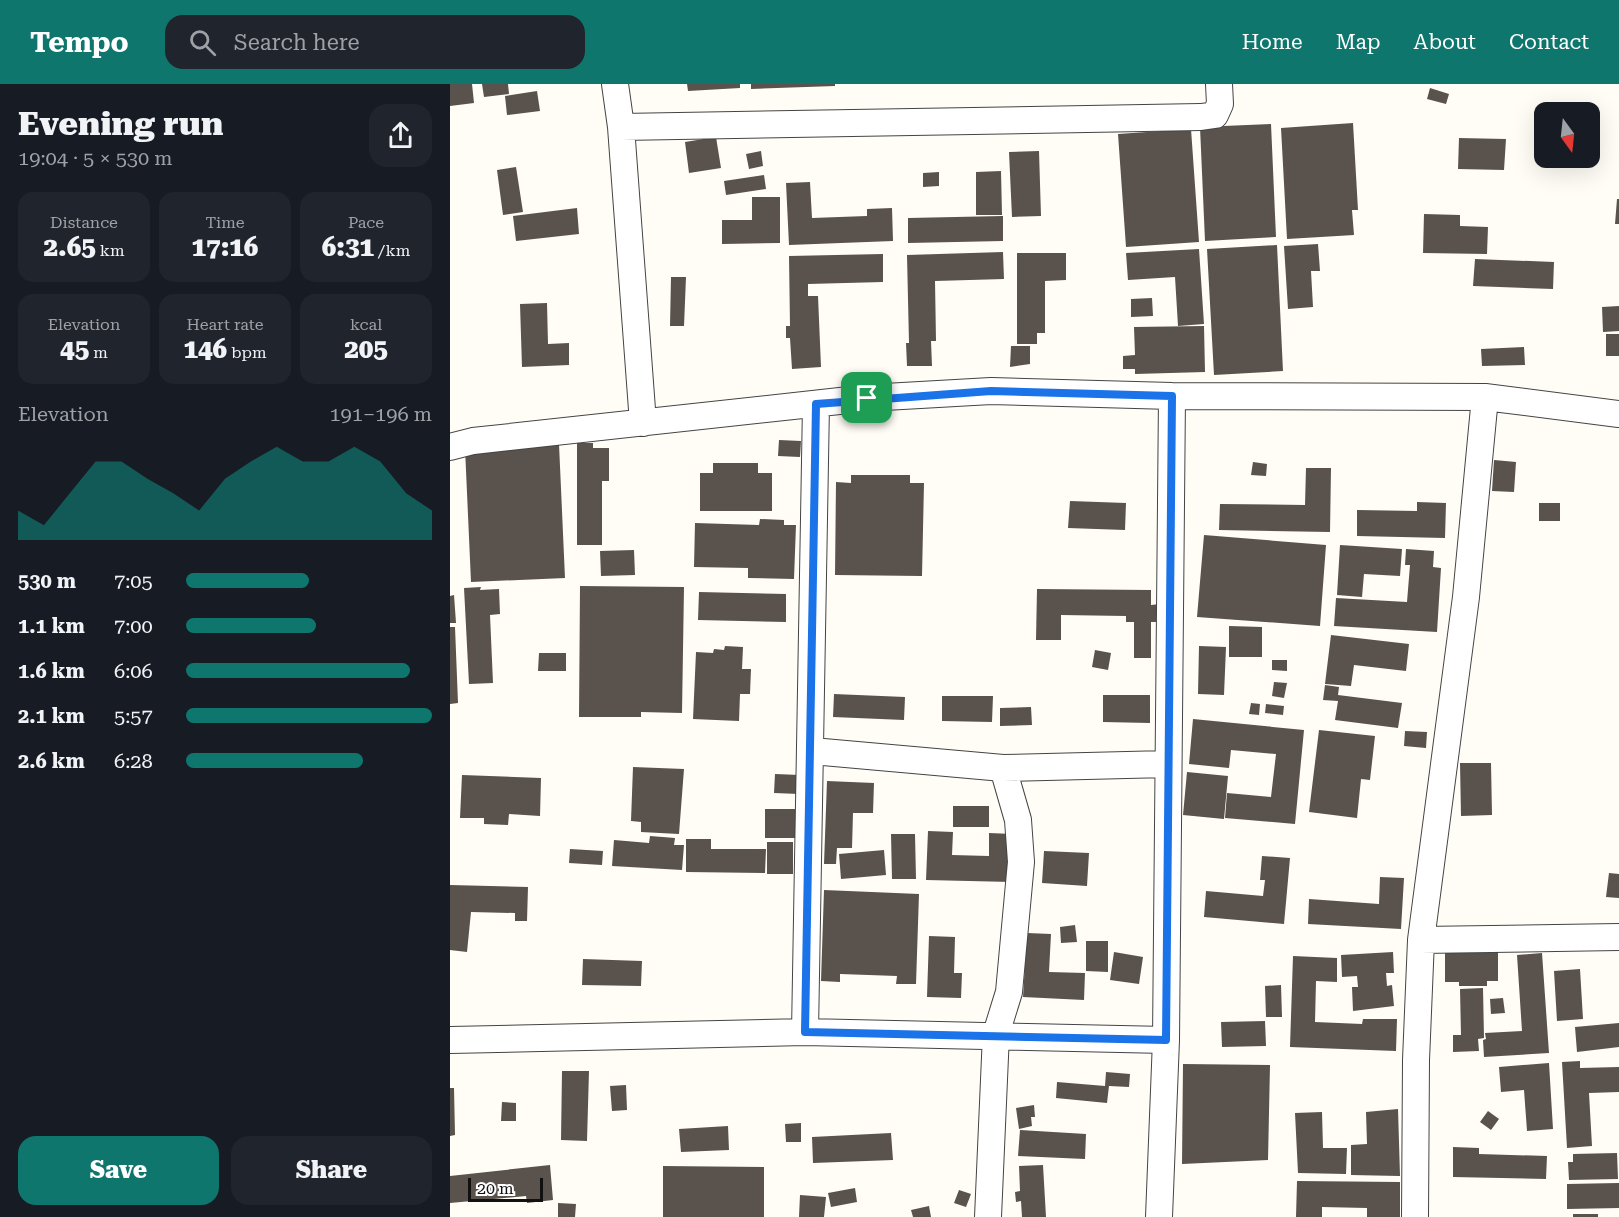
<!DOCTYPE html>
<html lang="en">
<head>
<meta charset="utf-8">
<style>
	:root { --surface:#171b24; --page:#20242c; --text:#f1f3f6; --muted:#9ea1a6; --accent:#0f766e }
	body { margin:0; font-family:"Roboto Serif",serif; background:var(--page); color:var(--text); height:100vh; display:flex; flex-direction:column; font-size:22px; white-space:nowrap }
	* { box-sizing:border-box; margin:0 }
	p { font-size:20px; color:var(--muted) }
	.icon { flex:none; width:33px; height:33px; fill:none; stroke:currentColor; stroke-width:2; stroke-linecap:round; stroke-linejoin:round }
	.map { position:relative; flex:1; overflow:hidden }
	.sheet { display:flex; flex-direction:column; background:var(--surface); width:450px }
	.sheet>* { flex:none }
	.needle { width:39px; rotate:165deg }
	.controls { position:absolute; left:1084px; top:18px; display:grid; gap:12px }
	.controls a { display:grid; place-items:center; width:66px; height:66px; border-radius:12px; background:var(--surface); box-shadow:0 6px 24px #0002; font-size:30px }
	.scale { position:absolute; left:18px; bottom:15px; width:75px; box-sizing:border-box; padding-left:6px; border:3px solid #111; border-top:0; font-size:16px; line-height:21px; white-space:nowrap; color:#111; -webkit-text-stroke:4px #fff; paint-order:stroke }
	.pin { position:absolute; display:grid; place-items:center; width:51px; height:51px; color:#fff; margin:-26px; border-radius:12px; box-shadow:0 3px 9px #0006 }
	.round { display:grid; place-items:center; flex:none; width:63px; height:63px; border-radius:18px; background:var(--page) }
	.head { display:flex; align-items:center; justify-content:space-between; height:102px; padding:0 18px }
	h1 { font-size:33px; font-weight:800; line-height:45px }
	.metrics { display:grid; grid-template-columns:repeat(3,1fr); gap:9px; height:102px; padding:6px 18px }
	.metrics div { display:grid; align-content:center; border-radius:15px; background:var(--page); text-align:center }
	.metrics b { font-size:26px; font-weight:800 }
	.metrics small { font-size:16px; font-weight:400 }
	.metrics p { font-size:16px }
	.chart { height:168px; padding:12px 18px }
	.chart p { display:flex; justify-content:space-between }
	.chart svg { width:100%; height:108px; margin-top:6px; fill:var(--accent); opacity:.7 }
	.primary-button { display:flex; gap:12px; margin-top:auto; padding:12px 18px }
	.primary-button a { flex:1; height:69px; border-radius:18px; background:var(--accent); color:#fff; font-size:24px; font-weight:800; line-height:69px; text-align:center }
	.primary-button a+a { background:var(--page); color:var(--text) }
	ul { padding:0 18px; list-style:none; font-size:20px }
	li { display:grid; grid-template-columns:96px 72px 1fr; align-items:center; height:45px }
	li i { height:15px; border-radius:8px; background:var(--accent) }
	header { display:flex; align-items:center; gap:36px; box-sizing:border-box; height:84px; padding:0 30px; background:var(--accent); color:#fff }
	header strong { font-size:28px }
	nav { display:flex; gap:33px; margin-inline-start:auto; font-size:21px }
	.search { width:420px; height:54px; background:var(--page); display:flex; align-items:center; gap:15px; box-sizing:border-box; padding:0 21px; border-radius:18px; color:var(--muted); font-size:22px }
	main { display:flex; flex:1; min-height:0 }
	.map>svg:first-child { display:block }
	.building { fill:#5a524d }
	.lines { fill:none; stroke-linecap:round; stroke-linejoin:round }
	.street-casing { stroke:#444; stroke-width:28 }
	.street { stroke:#fff; stroke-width:26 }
	.route-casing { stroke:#fff; stroke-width:12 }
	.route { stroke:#1a73e8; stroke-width:8 }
</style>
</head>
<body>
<header>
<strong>Tempo</strong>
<div class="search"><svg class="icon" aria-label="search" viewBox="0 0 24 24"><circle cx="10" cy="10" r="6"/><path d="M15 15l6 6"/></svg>Search here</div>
<nav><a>Home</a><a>Map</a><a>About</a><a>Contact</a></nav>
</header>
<main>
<section class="sheet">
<div class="head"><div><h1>Evening run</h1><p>19:04 · 5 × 530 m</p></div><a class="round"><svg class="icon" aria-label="share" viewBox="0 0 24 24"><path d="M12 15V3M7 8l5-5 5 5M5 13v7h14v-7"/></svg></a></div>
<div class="metrics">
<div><p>Distance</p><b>2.65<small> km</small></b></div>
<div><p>Time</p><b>17:16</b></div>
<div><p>Pace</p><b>6:31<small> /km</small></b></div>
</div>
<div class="metrics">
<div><p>Elevation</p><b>45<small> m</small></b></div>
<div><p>Heart rate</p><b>146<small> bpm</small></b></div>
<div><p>kcal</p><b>205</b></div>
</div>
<div class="chart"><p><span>Elevation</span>191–196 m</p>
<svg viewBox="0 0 160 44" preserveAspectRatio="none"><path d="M0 44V32L10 38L20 25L30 12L40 12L50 19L60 25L70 32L80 19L90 12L100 6L110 12L120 12L130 6L140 12L150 25L160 32V44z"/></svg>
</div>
<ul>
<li><b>530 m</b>7:05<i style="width:50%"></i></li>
<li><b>1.1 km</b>7:00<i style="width:53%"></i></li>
<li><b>1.6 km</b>6:06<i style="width:91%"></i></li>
<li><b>2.1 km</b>5:57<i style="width:100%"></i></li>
<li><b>2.6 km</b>6:28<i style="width:72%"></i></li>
</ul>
<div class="primary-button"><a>Save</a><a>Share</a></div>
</section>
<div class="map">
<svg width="1169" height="1133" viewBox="0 0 1169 1133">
	<rect width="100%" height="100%" fill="#fffdf5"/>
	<path class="building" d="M 0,0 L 22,0 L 24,19 L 0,22 Z
		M 32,0 L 58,0 L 59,10 L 34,13 Z
		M 237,0 L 290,0 L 290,4 L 238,7 Z
		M 301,0 L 385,0 L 385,2 L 301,5 Z
		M 980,4 L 999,10 L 996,20 L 977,15 Z
		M 87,7 L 90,27 L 57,31 L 55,12 Z
		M 903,39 L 908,126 L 902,126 L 904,151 L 837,155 L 831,44 Z
		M 821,40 L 826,153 L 755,157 L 750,43 Z
		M 741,45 L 749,158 L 676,163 L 668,50 Z
		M 266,53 L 271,84 L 239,89 L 235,58 Z
		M 1009,54 L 1056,55 L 1054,86 L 1008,85 Z
		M 311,67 L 313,82 L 299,85 L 296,70 Z
		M 589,67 L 591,132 L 562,133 L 559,68 Z
		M 66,83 L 73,128 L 53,131 L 47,86 Z
		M 551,87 L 552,131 L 526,131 L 526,88 Z
		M 489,88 L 489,102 L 473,103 L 473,89 Z
		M 314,91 L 316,105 L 276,111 L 274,97 Z
		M 360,98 L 362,134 L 417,132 L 417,125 L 442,124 L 443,157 L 339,161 L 336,99 Z
		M 302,113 L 330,113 L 330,159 L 272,160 L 272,136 L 302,136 Z
		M 1167,115 L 1169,115 L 1169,140 L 1165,140 Z
		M 127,124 L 129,150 L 66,157 L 63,132 Z
		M 974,130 L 1010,131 L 1010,142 L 1038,143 L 1037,170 L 973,169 Z
		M 553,132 L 553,157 L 458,159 L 458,134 Z
		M 868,160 L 870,187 L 861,187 L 863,223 L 838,225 L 834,162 Z
		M 827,161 L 833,287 L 764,291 L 757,165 Z
		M 749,165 L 754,240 L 728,242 L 725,193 L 678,196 L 676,169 Z
		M 553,168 L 554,195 L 485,197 L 486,257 L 481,257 L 482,282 L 457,282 L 456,259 L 459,259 L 457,171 Z
		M 567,169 L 616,169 L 616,196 L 595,197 L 595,249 L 587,249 L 587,260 L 567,260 Z
		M 433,170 L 433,198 L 358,200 L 358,212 L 368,212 L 371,283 L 342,285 L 340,254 L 336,254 L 336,242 L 340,242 L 339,172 Z
		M 1025,175 L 1104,178 L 1103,205 L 1023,202 Z
		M 221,193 L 236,193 L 234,242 L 220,242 Z
		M 702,214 L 703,232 L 681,233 L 681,215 Z
		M 97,219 L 98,260 L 119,259 L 119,281 L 72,283 L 70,220 Z
		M 1169,222 L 1169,247 L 1153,248 L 1152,223 Z
		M 754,242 L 755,288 L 685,290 L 685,285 L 673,285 L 673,272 L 685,271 L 684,243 Z
		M 1156,250 L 1169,250 L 1169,272 L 1156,272 Z
		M 561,262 L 580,262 L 580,280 L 560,283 Z
		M 1074,263 L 1075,281 L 1032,282 L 1031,265 Z
		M 329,356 L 351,357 L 350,373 L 328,372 Z
		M 127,359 L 143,359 L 143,364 L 159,364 L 159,397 L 152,397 L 152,461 L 127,461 Z
		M 109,360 L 115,494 L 21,498 L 15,364 Z
		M 1044,376 L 1066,378 L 1064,408 L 1042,407 Z
		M 803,378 L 817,380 L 816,392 L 801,391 Z
		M 263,379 L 308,379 L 308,389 L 322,389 L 322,427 L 250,427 L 250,389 L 263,389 Z
		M 856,384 L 881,384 L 880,448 L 769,446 L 770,420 L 855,421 Z
		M 401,391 L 460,391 L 460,399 L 474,399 L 472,492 L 385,491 L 386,398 L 401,399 Z
		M 620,417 L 676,419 L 675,446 L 618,444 Z
		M 967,418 L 996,419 L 995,454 L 907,452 L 907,426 L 967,427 Z
		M 1089,419 L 1110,419 L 1110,437 L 1089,437 Z
		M 310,435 L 334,436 L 334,441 L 346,441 L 344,495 L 298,494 L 298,484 L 244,483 L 245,439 L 309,441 Z
		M 754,451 L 876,461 L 870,542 L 747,533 Z
		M 890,461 L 952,465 L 950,492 L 914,490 L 912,513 L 887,511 Z
		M 956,465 L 984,467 L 983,483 L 991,484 L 987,548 L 884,542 L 886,514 L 957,518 L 960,481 L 955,481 Z
		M 184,466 L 185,491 L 151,492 L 150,467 Z
		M 130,502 L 234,503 L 232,629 L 191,628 L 191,633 L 129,633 Z
		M 31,503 L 30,506 L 49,505 L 50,530 L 40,531 L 43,599 L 19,600 L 14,504 Z
		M 587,505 L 701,506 L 701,521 L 710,520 L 709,538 L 701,538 L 701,574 L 684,574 L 684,538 L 676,538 L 676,532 L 611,531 L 611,556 L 586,556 Z
		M 249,508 L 336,510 L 336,538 L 248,536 Z
		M 4,511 L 6,539 L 0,539 L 0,512 Z
		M 779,542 L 812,543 L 812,573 L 779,573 Z
		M 0,543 L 5,543 L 8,619 L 0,620 Z
		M 881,551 L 959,560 L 956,587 L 904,581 L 901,602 L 875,600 Z
		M 275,562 L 293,563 L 292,585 L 301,585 L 300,610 L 290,610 L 289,637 L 243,635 L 246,568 L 263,569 L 264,565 L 274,566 Z
		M 749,562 L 776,563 L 774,611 L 748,610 Z
		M 645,566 L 661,569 L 658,586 L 642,583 Z
		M 89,569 L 116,569 L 116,587 L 88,587 Z
		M 822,576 L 837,576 L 837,587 L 822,586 Z
		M 824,598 L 837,599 L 834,614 L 822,612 Z
		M 875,601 L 889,603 L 888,611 L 952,619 L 948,644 L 885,636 L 888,617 L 873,616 Z
		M 384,610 L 455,613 L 454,636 L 383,633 Z
		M 653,611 L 700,611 L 700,639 L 653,638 Z
		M 492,612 L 543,612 L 542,638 L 492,637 Z
		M 801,619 L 810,620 L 809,631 L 799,630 Z
		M 816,620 L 834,622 L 833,631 L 815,629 Z
		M 581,623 L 582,641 L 550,642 L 550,624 Z
		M 743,635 L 854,646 L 845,740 L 775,734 L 777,709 L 821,713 L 826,670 L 781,666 L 779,684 L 739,680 Z
		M 869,646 L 925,652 L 920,696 L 911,695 L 907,734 L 859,728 Z
		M 955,647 L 977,648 L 976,664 L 954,662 Z
		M 1010,679 L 1041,679 L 1042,731 L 1011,732 Z
		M 183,683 L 234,685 L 229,750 L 191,748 L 191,738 L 181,737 Z
		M 737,688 L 778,692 L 774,735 L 733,731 Z
		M 325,690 L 350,691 L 349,710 L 324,709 Z
		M 12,691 L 91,694 L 90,732 L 59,730 L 58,741 L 34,740 L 34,734 L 10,734 Z
		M 377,697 L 424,699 L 423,729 L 403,729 L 402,764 L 387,764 L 386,780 L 374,780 Z
		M 503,722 L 539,722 L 539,743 L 503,743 Z
		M 315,725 L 346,725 L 346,754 L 315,754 Z
		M 478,747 L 503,748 L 502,771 L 539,772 L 539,749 L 563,750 L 562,798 L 476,796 Z
		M 441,750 L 465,750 L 466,795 L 442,795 Z
		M 200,752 L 225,754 L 224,761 L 234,761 L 232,786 L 162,782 L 164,756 L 199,759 Z
		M 236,755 L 261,755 L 261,765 L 316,765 L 315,789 L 236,788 Z
		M 317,758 L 343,758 L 343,790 L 317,790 Z
		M 120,765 L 153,767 L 152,781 L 119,779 Z
		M 434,766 L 436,791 L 391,795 L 389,770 Z
		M 594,767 L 639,769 L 637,802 L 592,799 Z
		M 812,772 L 840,774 L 834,840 L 754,833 L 756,807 L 813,812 L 815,796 L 810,796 Z
		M 1159,789 L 1169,790 L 1169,814 L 1156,813 Z
		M 930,793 L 954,794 L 951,845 L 858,840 L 859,815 L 929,820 Z
		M 0,801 L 78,803 L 77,837 L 65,837 L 65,829 L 21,828 L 17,868 L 0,866 Z
		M 374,806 L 469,810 L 466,900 L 446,900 L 447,892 L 390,890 L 390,898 L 371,897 Z
		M 625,841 L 627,858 L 611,859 L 610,843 Z
		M 577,849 L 601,850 L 599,888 L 635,889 L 634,916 L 573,913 Z
		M 479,852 L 505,853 L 504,889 L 512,889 L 511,914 L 477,913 Z
		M 636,857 L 658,857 L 658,888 L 636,887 Z
		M 1048,863 L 1048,897 L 1037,897 L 1037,902 L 1009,902 L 1009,898 L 995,898 L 995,864 Z
		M 664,868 L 693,873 L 689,900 L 660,896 Z
		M 943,868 L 944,889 L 936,889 L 937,902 L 942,901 L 944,922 L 903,927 L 902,903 L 908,903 L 907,892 L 892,893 L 891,871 Z
		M 1092,869 L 1099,969 L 1034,973 L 1033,956 L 1036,955 L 1035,949 L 1072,947 L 1067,871 Z
		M 843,872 L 887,874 L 887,898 L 866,897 L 865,938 L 912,940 L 913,935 L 947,935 L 946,967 L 840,963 Z
		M 133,875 L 192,877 L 191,902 L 132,901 Z
		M 1130,885 L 1133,935 L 1107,937 L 1104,887 Z
		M 831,901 L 832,933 L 816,933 L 815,902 Z
		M 1033,904 L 1034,954 L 1028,955 L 1029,967 L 1003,968 L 1003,951 L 1011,951 L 1010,905 Z
		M 1053,914 L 1055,929 L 1041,930 L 1040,915 Z
		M 815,937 L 816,962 L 772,963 L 771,938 Z
		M 1169,939 L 1169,963 L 1127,968 L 1125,943 Z
		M 1130,977 L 1130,984 L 1169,983 L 1169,1008 L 1139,1009 L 1142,1062 L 1117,1064 L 1112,978 Z
		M 1099,979 L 1103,1045 L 1077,1047 L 1074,1006 L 1051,1008 L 1049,983 Z
		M 733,980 L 820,981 L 818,1076 L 732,1080 Z
		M 112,987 L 139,987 L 137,1057 L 111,1056 Z
		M 656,988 L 680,990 L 679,1003 L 659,1002 L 657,1019 L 606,1014 L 607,998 L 655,1002 Z
		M 176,1001 L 177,1026 L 162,1027 L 160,1002 Z
		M 0,1004 L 4,1004 L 5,1051 L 0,1052 Z
		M 52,1018 L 66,1019 L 66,1037 L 51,1037 Z
		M 584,1021 L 585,1033 L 581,1033 L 582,1042 L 569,1045 L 566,1024 Z
		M 948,1025 L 950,1092 L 901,1091 L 901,1061 L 917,1060 L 916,1028 Z
		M 1038,1027 L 1049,1035 L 1041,1046 L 1030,1038 Z
		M 872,1028 L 873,1064 L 897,1064 L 896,1090 L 848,1089 L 845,1029 Z
		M 351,1039 L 351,1058 L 336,1058 L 335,1040 Z
		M 278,1042 L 279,1066 L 231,1068 L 229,1045 Z
		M 570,1046 L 636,1050 L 635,1075 L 568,1072 Z
		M 441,1049 L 443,1076 L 363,1079 L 362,1053 Z
		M 1003,1063 L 1029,1064 L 1029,1070 L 1097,1072 L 1096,1095 L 1003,1093 Z
		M 1167,1069 L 1168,1095 L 1119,1096 L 1118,1078 L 1123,1078 L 1123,1070 Z
		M 100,1081 L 103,1116 L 77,1119 L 76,1112 L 0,1119 L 0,1092 Z
		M 593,1081 L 596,1133 L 572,1133 L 571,1117 L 566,1118 L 565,1108 L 570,1107 L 569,1082 Z
		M 213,1082 L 314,1083 L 314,1133 L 213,1133 Z
		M 847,1097 L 950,1098 L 950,1133 L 917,1133 L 917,1124 L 872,1123 L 872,1133 L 846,1133 Z
		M 1169,1099 L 1169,1124 L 1117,1125 L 1117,1100 Z
		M 405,1104 L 407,1118 L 381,1123 L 378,1109 Z
		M 509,1106 L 521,1110 L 516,1123 L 504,1119 Z
		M 350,1111 L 376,1113 L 374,1133 L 349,1133 Z
		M 108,1119 L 126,1120 L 125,1133 L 108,1133 Z
		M 479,1122 L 481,1133 L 463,1133 L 461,1126 Z
		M 1123,1130 L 1148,1130 L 1148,1133 L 1123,1133 Z"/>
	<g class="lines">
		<g class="street-casing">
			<path id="street" d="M 165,0 L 171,43 L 193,339
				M 171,43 L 751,33 L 765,31 L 770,20 L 769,0
				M 0,363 L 23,357 L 417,314 L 541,307 L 722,312 L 1035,313 L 1169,330
				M 362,667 L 553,684 L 717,680
				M 971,856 L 1169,853
				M 355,948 L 366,320
				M 0,956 L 355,948 L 716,956
				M 538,1133 L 546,950 L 559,908 L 571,778 L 568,736 L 553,684
				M 709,1133 L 716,956 L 722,312
				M 965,1133 L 966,976 L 971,856 L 1016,513 L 1035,313"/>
		</g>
		<use href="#street" class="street"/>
	</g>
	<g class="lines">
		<g class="route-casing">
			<path id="route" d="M 541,307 L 722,312 L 716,956 L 355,948 L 366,320 Z"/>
		</g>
		<use href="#route" class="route"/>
	</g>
</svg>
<div class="controls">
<a><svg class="needle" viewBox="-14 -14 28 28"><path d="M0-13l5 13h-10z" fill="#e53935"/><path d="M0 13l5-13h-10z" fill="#9ea1a6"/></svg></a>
</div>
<div class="scale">20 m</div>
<div class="pin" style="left:417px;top:314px;background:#1e9e55"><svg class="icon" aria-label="arrive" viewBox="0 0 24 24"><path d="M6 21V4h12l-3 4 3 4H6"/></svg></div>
</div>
</main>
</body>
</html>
